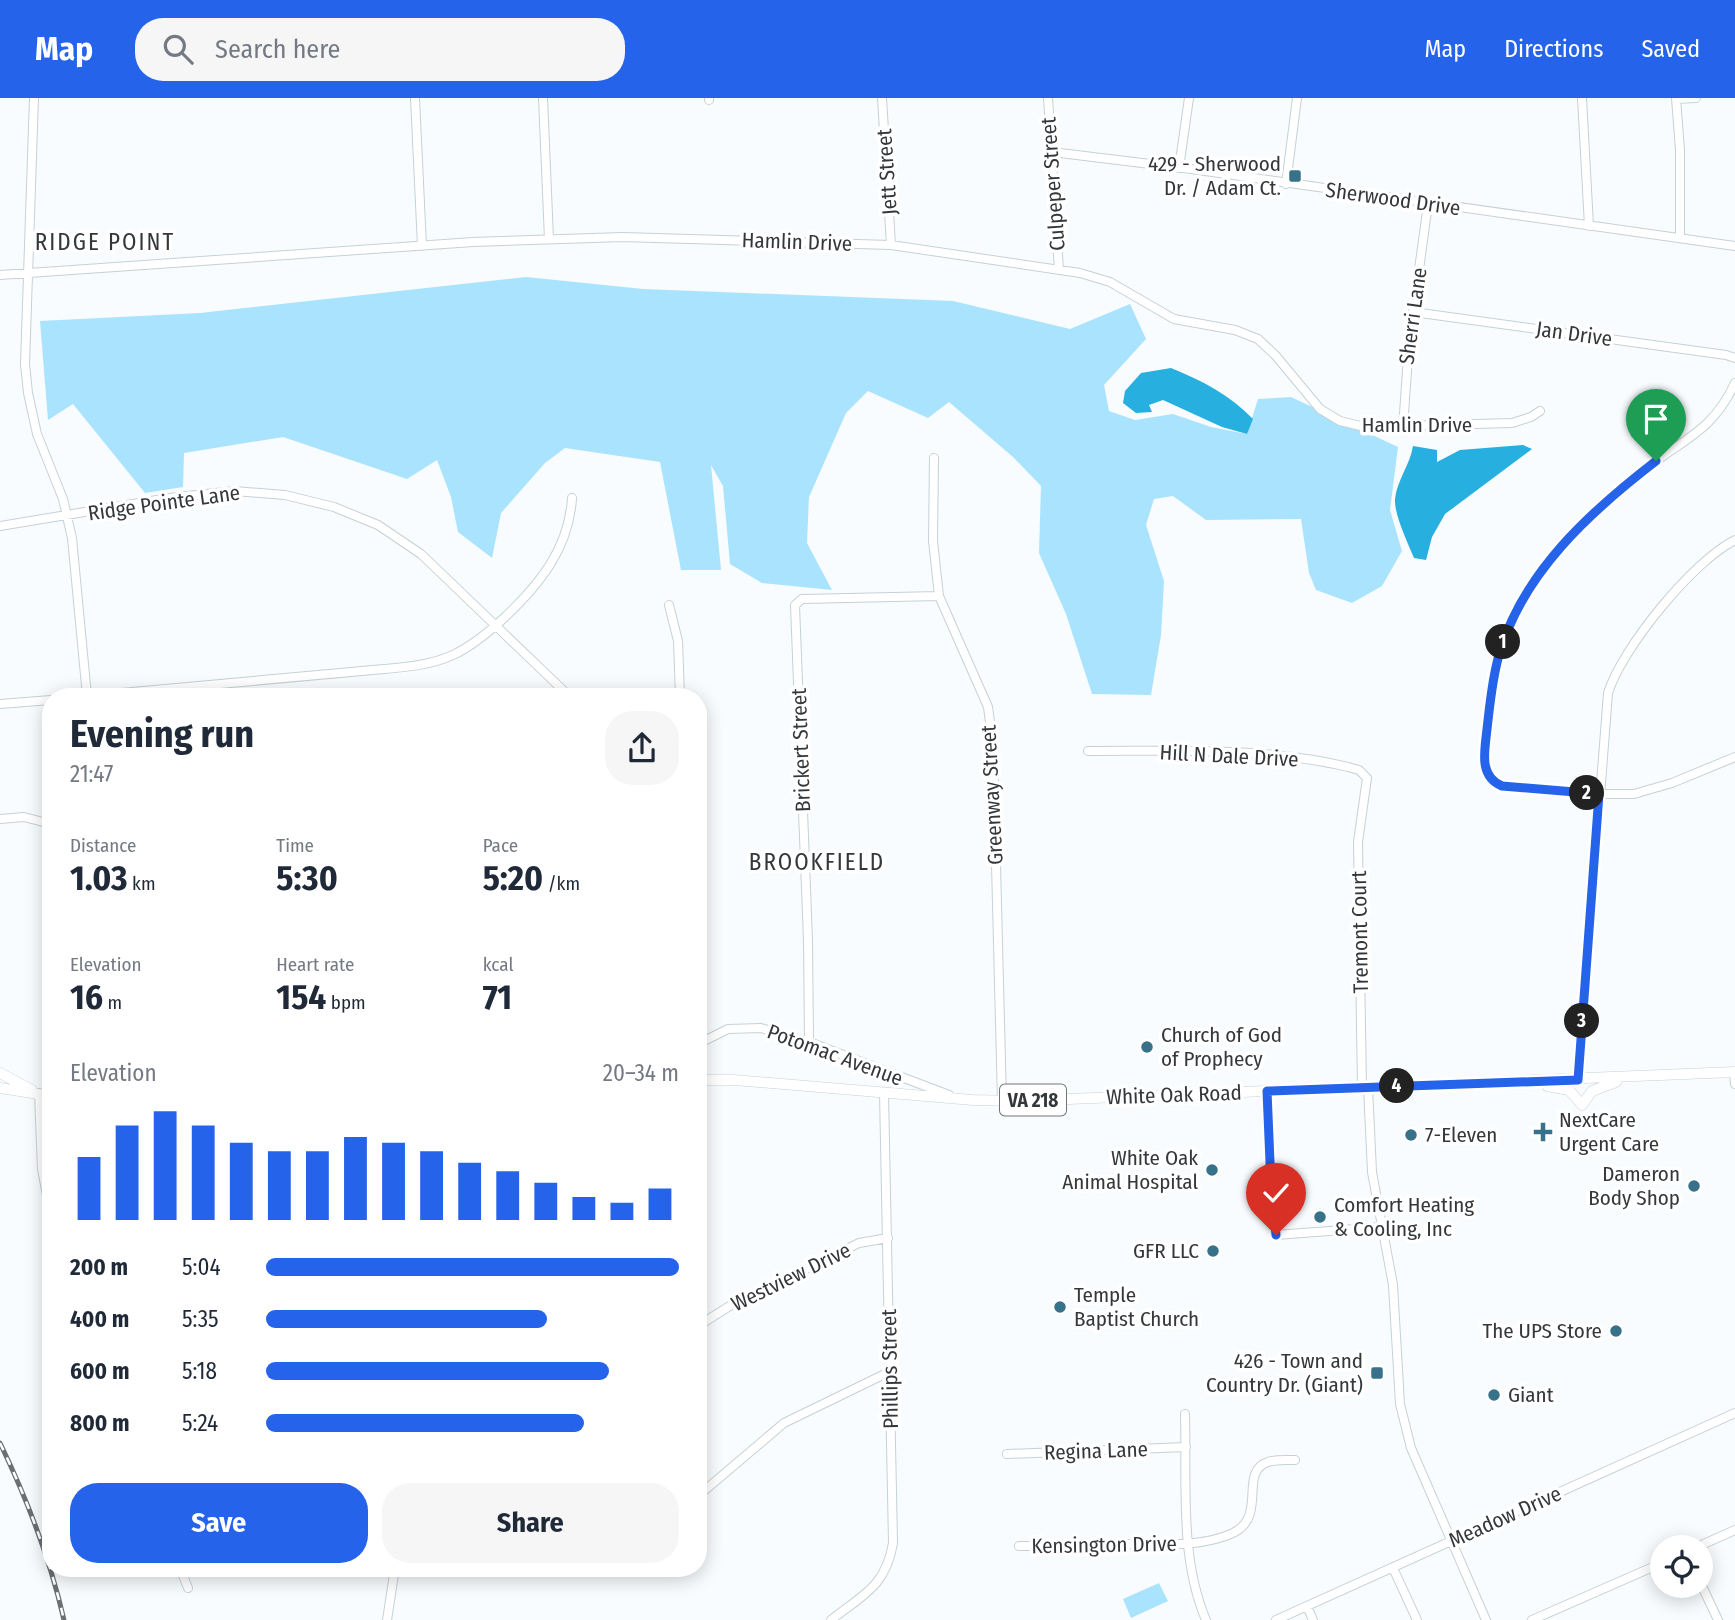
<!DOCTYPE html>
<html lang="en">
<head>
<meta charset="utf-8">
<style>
	:root { --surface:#fff; --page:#f6f6f7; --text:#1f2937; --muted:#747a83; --accent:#2563eb }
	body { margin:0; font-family:"Fira Sans Condensed",sans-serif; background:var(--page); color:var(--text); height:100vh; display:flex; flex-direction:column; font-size:26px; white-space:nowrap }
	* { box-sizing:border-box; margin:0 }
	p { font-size:23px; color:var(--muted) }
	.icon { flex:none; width:38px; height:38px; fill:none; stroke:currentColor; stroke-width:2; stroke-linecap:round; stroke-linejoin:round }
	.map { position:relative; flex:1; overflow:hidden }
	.side { position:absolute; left:42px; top:590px; width:665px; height:889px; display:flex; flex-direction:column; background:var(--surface); border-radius:28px; box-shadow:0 4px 18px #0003 }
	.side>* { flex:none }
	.tools { position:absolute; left:1650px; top:1437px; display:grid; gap:14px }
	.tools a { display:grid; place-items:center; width:63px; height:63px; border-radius:50%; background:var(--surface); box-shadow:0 4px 18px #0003; font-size:35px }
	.pin { position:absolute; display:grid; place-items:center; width:60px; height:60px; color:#fff; margin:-72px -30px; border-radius:50% 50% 50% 0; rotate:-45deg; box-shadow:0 0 7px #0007 }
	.pin .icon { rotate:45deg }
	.km { position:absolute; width:35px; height:35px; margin:-18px; border-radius:50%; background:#222; color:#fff; font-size:19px; line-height:35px; text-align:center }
	.round { display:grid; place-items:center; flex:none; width:74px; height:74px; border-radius:28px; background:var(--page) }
	.overview { display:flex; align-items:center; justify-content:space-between; height:119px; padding:0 28px }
	h1 { font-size:38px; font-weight:700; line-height:52px }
	.stats { display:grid; grid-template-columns:repeat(3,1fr); gap:10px; height:119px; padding:7px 28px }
	.stats div { display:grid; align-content:center }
	.stats b { font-size:35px; font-weight:700 }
	.stats small { font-size:19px; font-weight:400 }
	.stats p { font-size:19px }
	.chart { height:196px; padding:14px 28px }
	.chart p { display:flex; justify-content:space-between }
	.chart svg { width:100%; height:126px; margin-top:7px; stroke:var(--accent); stroke-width:6 }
	.primary-button { display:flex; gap:14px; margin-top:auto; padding:14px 28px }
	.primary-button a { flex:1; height:80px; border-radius:28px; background:var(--accent); color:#fff; font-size:28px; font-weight:700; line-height:80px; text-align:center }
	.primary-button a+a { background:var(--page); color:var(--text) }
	ul { padding:0 28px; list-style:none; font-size:23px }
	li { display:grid; grid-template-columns:112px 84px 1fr; align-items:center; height:52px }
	li i { height:18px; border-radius:9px; background:var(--accent) }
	header { display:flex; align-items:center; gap:42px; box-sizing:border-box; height:98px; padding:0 35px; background:var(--accent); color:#fff }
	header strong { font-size:33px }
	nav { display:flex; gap:38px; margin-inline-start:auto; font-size:24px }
	.search { width:490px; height:63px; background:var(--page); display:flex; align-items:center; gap:18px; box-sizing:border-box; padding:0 24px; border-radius:28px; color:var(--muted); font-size:26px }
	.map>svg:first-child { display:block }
	.green { fill:#aae3fe }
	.water { fill:#27afe0 }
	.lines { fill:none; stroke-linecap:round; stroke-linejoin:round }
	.minor-casing { stroke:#c6d1d6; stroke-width:10 }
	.major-casing { stroke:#c6d1d6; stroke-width:11 }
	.minor { stroke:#fff; stroke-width:8 }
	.major { stroke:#fff; stroke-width:10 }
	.rail-casing { stroke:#6b6f71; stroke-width:5 }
	.rail { stroke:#fff; stroke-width:2.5; stroke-dasharray:8; stroke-linecap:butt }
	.route-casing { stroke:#fff; stroke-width:14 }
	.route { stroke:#2563eb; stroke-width:9 }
	.poi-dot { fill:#37718a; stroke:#fff; stroke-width:2.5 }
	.labels { text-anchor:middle; stroke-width:7; stroke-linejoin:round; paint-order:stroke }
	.shield { fill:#fff; stroke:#717475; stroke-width:2 }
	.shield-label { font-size:19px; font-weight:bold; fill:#34383a }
	.poi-label { font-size:21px; fill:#34383a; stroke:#fff; text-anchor:end }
	.street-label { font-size:21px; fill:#34383a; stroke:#fff }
	.neighbourhood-label { font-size:23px; letter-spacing:2px; fill:#34383a; stroke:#fff }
</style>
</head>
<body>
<header>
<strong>Map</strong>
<div class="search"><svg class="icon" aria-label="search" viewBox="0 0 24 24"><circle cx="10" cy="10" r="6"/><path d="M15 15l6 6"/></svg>Search here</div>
<nav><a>Map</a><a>Directions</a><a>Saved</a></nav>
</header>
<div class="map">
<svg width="1735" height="1522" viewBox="0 0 1735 1522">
	<rect width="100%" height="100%" fill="#f8fcfe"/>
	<path class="green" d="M 526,179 L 643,191 L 953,203 L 1070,231 L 1130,206 L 1146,241 L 1104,287 L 1109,313 L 1135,322 L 1173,316 L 1211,329 L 1247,336 L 1258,301 L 1291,299 L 1398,349 L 1390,412 L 1402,453 L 1382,488 L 1352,505 L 1316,492 L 1309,475 L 1301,421 L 1206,422 L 1173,398 L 1154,401 L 1146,427 L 1164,483 L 1161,537 L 1151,597 L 1092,596 L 1066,516 L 1039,455 L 1041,388 L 1013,359 L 949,304 L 928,320 L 868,293 L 846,315 L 809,399 L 807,445 L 832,492 L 762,485 L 730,466 L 723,388 L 711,367 L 721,472 L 681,472 L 660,364 L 565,350 L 545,365 L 501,415 L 492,460 L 458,434 L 451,399 L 437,362 L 407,381 L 283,339 L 184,355 L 183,389 L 145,395 L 73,306 L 48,322 L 40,223 L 200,215 Z
		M 1159,1485 L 1168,1503 L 1131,1520 L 1123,1501 Z"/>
	<path class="water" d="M 1171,270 C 1201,282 1230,297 1253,321 L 1247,336 L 1222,329 L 1163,302 L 1149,307 L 1152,314 L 1136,315 L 1123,305 L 1125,293 L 1141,275 Z
		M 1523,347 L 1532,351 L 1445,416 L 1432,439 L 1426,462 L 1414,460 C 1408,445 1394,417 1395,401 C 1397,382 1410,367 1413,348 L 1437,352 L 1437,364 L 1460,352 Z"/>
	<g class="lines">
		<g class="minor-casing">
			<path id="minor" d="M 34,0 L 25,266 L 28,295 L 37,336 L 63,401 L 72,440 L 87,598
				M 415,0 L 422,148
				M 543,0 L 549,141
				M 709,0 L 709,2
				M 882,0 L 891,147
				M 1048,0 L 1059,172
				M 1582,0 L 1589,128
				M 1676,0 L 1680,52 L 1680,140
				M 1676,1 L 1696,0
				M 1052,54 L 1191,71 L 1735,148
				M 1179,70 L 1189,0
				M 1286,86 L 1297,0
				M 0,177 L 473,144 L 623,139 L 891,147 L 1080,175 L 1110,184 L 1174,221 L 1235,232 L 1258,241 L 1276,258 L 1320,311 L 1340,323 L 1365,329 L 1512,325 L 1531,319 L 1540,313
				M 1413,214 L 1726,257 L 1735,260
				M 1735,285 C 1713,332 1687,339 1648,369 C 1586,416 1524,477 1500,553 C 1492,578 1490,605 1487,632 C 1485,652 1479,678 1502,688 L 1599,696 L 1634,696 L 1672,685 L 1735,659
				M 1403,330 L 1409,244 L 1428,106
				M 934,360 L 933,443 L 939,498 L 988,609 L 993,648 L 1002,1003
				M 0,428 L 169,400 L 234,393 L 285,397 L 334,409 L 378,427 L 421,456 L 567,596
				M 669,507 L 678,543 L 680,598
				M 88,598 L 384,571 C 407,569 431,567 453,557 C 472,548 489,534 505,519 C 540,486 569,450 572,400
				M 0,606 L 51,602
				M 1088,653 C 1175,653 1264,649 1348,669 L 1359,672 L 1367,680 L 1358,744 L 1362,989
				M 0,721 L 24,719 L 51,726
				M 809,944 L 808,842 L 795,507 L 802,501 L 939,498
				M 698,946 L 728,931 L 761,930 L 809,944 L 949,997
				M 1734,974 L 1735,986
				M 1578,982 L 1608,595 C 1622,550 1693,463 1735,442
				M 1368,989 L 1372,1074 L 1393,1187 L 1400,1306 L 1411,1350 L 1486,1522
				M 1267,993 L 1271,1088 L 1276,1137 L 1382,1129
				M 39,995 L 42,1071 L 51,1118
				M 698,1228 L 728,1209 L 859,1145 L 888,1140
				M 1185,1316 C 1187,1383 1179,1459 1206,1522
				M 1007,1356 L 1186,1349
				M 698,1398 L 784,1325 L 891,1273
				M 1019,1448 C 1057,1448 1095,1447 1132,1446 C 1165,1446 1203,1449 1233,1435 C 1268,1418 1238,1374 1268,1364 C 1276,1361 1286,1362 1295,1362
				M 1697,1449 L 1735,1432
				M 180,1470 L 188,1490
				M 1393,1470 L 1417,1522
				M 1701,1486 L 1718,1522
				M 1307,1508 L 1313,1522
				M 387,1522 L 395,1470
				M 831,1522 C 863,1497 886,1488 893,1445 L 884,995
				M 1276,1522 L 1735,1315
				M 1532,1522 L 1662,1465"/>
		</g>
		<g class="major-casing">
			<path id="major" d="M 0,975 L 32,992
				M 698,982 L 734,982 L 973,1002 L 1020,1003 L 1735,974
				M 1547,988 L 1569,992 L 1582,1007 L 1592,993 L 1616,984
				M 0,990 L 51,998"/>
		</g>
		<use href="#minor" class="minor"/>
		<use href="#major" class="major"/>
		<g class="rail-casing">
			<path id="rail" d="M 0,1345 C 27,1401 50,1461 64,1522"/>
		</g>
		<use href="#rail" class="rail"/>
	</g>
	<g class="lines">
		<g class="route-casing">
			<path id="route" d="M 1276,1137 L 1271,1088 L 1267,993 L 1578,982 L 1599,696 L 1502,688 C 1478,678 1485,652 1487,631 C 1490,606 1492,581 1499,557 C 1522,475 1591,413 1656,363"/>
		</g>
		<use href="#route" class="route"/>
	</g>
	<g class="poi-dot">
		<rect x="1288" y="71" width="14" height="14" rx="3.5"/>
		<circle cx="1147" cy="949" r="7"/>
		<path d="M1539.5 1023.5h7v7h7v7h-7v7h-7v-7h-7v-7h7z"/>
		<circle cx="1411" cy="1037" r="7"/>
		<circle cx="1212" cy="1072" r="7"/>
		<circle cx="1694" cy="1088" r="7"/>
		<circle cx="1320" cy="1119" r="7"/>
		<circle cx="1213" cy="1153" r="7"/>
		<circle cx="1060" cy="1209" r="7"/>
		<circle cx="1616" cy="1233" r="7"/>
		<rect x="1370" y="1268" width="14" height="14" rx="3.5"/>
		<circle cx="1494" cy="1297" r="7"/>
	</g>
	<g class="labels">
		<rect class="shield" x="1000" y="986.5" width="66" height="31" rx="5"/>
		<g class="shield-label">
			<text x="1033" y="1009">VA 218</text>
		</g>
		<g class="poi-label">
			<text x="1281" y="73">429 - Sherwood<tspan x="1281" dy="24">Dr. / Adam Ct.</tspan></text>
			<text x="1161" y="944" text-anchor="start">Church of God<tspan x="1161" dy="24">of Prophecy</tspan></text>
			<text x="1559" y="1029" text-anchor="start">NextCare<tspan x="1559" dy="24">Urgent Care</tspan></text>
			<text x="1425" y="1044" text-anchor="start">7-Eleven</text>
			<text x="1198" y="1067">White Oak<tspan x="1198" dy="24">Animal Hospital</tspan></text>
			<text x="1680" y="1083">Dameron<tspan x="1680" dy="24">Body Shop</tspan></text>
			<text x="1334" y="1114" text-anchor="start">Comfort Heating<tspan x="1334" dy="24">&amp; Cooling, Inc</tspan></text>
			<text x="1199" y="1160">GFR LLC</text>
			<text x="1074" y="1204" text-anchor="start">Temple<tspan x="1074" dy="24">Baptist Church</tspan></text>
			<text x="1602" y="1240">The UPS Store</text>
			<text x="1363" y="1270">426 - Town and<tspan x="1363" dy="24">Country Dr. (Giant)</tspan></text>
			<text x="1508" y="1304" text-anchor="start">Giant</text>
		</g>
		<g class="street-label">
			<text transform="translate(887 74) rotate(-94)" y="7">Jett Street</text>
			<text transform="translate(1053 86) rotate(-94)" y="7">Culpeper Street</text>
			<text transform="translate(1393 101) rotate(8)" y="7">Sherwood Drive</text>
			<text transform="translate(797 144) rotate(2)" y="7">Hamlin Drive</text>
			<text transform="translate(1413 218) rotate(-82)" y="7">Sherri Lane</text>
			<text transform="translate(1574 236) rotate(8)" y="7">Jan Drive</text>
			<text x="1417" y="334">Hamlin Drive</text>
			<text transform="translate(164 405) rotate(-8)" y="7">Ridge Pointe Lane</text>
			<text transform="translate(801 652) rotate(-92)" y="7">Brickert Street</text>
			<text transform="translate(1229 658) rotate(3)" y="7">Hill N Dale Drive</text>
			<text transform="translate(992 697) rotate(-93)" y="7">Greenway Street</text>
			<text transform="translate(1360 834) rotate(-91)" y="7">Tremont Court</text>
			<text transform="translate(835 957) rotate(20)" y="7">Potomac Avenue</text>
			<text transform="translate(1174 997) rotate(-2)" y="7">White Oak Road</text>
			<text transform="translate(791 1179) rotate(-26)" y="7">Westview Drive</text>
			<text transform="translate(890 1271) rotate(-91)" y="7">Phillips Street</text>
			<text transform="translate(1096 1353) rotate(-2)" y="7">Regina Lane</text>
			<text transform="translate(1505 1419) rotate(-24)" y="7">Meadow Drive</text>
			<text transform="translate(1104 1447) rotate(-1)" y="7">Kensington Drive</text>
		</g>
		<g class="neighbourhood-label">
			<text x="105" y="152">RIDGE POINT</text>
			<text x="817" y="772">BROOKFIELD</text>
		</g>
	</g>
</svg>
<div class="tools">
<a><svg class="icon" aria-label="locate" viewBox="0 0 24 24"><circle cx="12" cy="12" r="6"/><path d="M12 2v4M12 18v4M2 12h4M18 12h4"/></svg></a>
</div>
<div class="pin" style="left:1656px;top:363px;background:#1e9e55"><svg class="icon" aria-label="arrive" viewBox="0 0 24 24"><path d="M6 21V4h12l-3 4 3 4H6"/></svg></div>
<div class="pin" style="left:1276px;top:1137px;background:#d93025"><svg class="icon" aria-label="check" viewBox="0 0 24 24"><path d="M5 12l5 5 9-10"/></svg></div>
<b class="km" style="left:1503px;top:544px">1</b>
<b class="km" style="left:1587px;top:695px">2</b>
<b class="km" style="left:1582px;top:923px">3</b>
<b class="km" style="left:1397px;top:988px">4</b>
<section class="side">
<div class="overview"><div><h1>Evening run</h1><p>21:47</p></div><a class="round"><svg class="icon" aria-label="share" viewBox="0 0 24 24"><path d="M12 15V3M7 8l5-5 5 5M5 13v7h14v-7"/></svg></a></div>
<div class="stats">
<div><p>Distance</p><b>1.03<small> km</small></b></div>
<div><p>Time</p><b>5:30</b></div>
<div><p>Pace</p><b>5:20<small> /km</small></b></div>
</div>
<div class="stats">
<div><p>Elevation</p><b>16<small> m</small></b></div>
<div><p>Heart rate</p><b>154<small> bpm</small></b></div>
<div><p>kcal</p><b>71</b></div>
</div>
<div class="chart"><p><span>Elevation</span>20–34 m</p>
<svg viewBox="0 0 160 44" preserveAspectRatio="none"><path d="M5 44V22M15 44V11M25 44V6M35 44V11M45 44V17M55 44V20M65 44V20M75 44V15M85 44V17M95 44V20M105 44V24M115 44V27M125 44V31M135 44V36M145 44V38M155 44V33"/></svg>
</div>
<ul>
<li><b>200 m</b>5:04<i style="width:100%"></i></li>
<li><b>400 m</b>5:35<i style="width:68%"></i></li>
<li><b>600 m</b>5:18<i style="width:83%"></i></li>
<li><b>800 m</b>5:24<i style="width:77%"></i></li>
</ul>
<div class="primary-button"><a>Save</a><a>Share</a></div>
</section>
</div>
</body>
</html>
